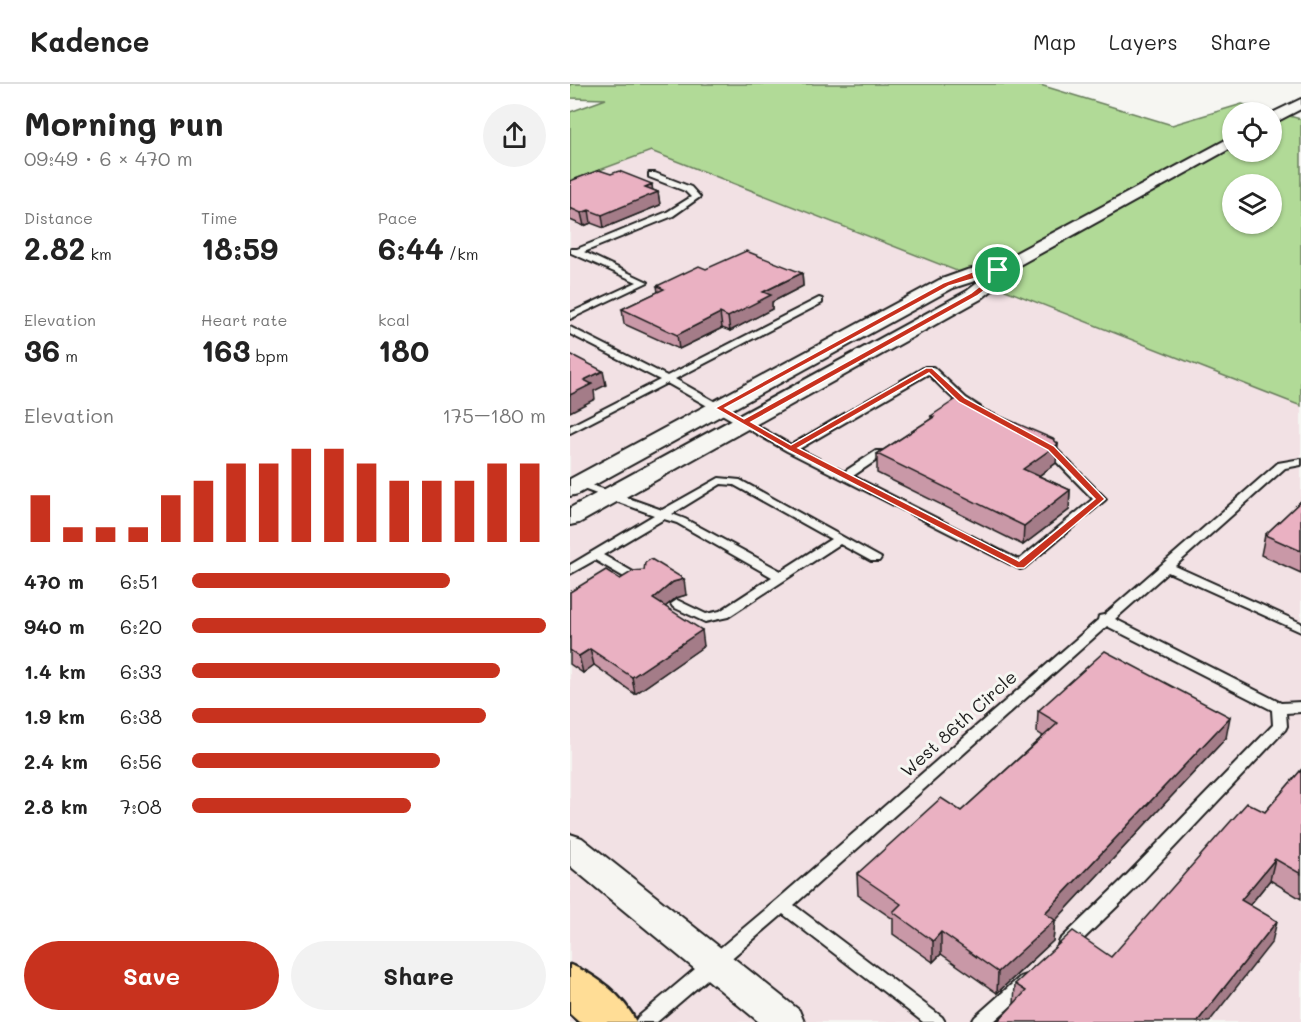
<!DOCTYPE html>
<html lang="en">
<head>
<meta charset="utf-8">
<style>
	:root { --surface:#fff; --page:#f2f2f2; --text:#222; --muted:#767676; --line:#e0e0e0; --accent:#c8321e }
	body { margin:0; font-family:Mali,sans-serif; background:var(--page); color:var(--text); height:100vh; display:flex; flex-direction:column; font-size:22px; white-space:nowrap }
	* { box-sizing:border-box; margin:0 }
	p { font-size:20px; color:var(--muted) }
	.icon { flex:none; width:33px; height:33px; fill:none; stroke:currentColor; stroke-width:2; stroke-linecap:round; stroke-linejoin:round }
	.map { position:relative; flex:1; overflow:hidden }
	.drawer { display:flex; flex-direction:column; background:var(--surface); width:570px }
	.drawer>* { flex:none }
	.fabs { position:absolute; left:652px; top:18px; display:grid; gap:12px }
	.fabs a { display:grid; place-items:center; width:60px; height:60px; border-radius:50%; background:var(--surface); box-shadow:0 2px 4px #0004; font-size:30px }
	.pin { position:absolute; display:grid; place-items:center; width:51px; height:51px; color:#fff; margin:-26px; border:3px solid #fff; border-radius:50%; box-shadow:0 2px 6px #0007 }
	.round { display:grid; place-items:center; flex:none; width:63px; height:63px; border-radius:32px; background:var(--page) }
	.overview { display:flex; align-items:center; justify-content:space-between; height:102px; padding:0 24px }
	h1 { font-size:33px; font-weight:700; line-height:45px }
	.stats { display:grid; grid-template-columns:repeat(3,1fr); gap:9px; height:102px; padding:6px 24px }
	.stats div { display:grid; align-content:center }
	.stats b { font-size:30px; font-weight:700 }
	.stats small { font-size:16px; font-weight:400 }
	.stats p { font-size:16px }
	.chart { height:168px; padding:12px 24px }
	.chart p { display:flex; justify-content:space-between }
	.chart svg { width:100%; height:108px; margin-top:6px; stroke:var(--accent); stroke-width:6 }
	.primary-button { display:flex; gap:12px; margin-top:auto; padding:12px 24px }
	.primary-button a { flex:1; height:69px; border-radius:36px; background:var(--accent); color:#fff; font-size:24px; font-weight:700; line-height:69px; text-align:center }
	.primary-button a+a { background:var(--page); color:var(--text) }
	ul { padding:0 24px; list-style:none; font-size:20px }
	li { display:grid; grid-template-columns:96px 72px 1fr; align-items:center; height:45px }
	li i { height:15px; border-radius:8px; background:var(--accent) }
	header { display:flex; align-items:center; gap:36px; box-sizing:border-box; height:84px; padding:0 30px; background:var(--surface); border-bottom:2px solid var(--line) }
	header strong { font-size:28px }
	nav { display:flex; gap:33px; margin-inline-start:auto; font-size:21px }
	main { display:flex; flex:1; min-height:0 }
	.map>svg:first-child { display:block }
	.built { fill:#f2e1e4 }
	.green { fill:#b1da97; stroke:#667b5a; stroke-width:1.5; fill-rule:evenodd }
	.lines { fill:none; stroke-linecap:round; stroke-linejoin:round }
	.service-casing { stroke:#1c1c1c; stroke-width:4 }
	.minor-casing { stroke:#1c1c1c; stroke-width:4 }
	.primary-casing { stroke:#1c1c1c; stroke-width:5 }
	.service { fill:#f6f6f2; fill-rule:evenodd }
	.minor { fill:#f6f6f2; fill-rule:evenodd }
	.primary { fill:#ffdd96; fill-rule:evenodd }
	.wall { fill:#c998a7; stroke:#1c1c1c; stroke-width:1.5 }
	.shaded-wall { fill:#a47c88; stroke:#1c1c1c; stroke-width:1.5 }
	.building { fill:#eab1c2; stroke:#1c1c1c; stroke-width:1.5 }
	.route { fill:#c8321e; stroke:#fff; stroke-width:1.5; fill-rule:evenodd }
	.labels { text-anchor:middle; stroke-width:6; stroke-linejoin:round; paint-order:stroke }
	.street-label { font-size:18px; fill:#1c1c1c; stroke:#f6f6f2 }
</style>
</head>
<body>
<header>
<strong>Kadence</strong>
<nav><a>Map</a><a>Layers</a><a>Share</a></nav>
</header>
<main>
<section class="drawer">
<div class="overview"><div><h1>Morning run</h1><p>09:49 · 6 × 470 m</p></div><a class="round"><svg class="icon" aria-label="share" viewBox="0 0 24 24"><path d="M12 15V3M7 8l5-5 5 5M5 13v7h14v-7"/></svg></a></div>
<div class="stats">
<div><p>Distance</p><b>2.82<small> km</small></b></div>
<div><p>Time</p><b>18:59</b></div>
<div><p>Pace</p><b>6:44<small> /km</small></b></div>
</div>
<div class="stats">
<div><p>Elevation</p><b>36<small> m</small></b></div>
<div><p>Heart rate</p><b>163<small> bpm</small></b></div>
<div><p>kcal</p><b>180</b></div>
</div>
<div class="chart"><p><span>Elevation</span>175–180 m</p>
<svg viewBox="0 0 160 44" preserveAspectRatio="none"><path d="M5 44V25M15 44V38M25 44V38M35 44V38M45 44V25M55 44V19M65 44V12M75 44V12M85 44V6M95 44V6M105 44V12M115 44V19M125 44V19M135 44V19M145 44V12M155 44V12"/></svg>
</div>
<ul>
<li><b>470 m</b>6:51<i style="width:73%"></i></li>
<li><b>940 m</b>6:20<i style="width:100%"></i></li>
<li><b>1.4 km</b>6:33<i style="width:87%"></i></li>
<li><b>1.9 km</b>6:38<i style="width:83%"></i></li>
<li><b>2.4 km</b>6:56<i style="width:70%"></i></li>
<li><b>2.8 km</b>7:08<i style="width:62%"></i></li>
</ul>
<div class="primary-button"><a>Save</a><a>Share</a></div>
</section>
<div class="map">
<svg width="731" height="938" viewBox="0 0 731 938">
	<rect width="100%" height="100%" fill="#f6f6f2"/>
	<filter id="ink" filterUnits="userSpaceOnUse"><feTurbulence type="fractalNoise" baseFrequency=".0167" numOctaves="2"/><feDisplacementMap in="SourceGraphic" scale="12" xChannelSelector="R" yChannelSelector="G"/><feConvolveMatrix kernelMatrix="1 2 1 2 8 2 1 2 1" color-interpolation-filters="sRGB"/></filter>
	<g filter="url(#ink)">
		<path class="built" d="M 81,67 L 731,322 L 731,938 L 0,938 L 0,97 Z"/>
		<path class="green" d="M 0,0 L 467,0 L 602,41 L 672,20 L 731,35 L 731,322 L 81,67 L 0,97 L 0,28 L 36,15 L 0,14 ZM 663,28 L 702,28 L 702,68 L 663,68 ZM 663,100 L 702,100 L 702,140 L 663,140 Z"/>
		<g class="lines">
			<g class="service-casing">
				<path id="service" d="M 79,89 L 85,89 L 121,103 L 130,113 L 103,132 L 14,168 L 78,198 L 0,235 L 0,229 L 67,198 L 1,169 L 1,165 L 7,165 L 97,128 L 121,113 L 115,107 L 79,93 Z
					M 249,214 L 252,215 L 252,219 L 105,295 L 221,361 L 355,283 L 363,283 L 396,314 L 410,323 L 409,325 C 390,328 371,301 358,290 L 229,365 L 274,388 L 306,367 L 314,367 L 315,369 L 314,371 L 283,392 L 449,476 L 523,415 L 472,363 L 471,361 L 472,359 L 480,359 L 536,415 L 534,417 L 454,484 L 450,485 L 217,367 L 97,299 L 0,349 L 0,342 L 90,296 L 0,250 L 0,243 L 97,292 Z
					M 731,375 L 731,381 L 715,384 L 605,482 L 731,539 L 731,548 L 598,488 L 545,535 L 711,619 L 731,618 L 731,628 L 716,629 L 717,642 L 715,646 L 563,807 L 502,866 L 496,868 L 490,866 L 488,861 L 490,856 L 551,797 L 703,641 L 702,626 L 537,542 L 224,821 L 372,933 L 375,938 L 353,938 L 213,830 L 87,938 L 65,938 L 68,933 L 207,816 L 528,536 L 529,532 L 534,531 L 708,379 Z
					M 149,394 L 170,396 L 311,474 L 309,477 L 301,477 L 270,460 L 158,533 L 135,538 L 103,523 L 101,520 L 107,516 L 136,530 L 150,527 L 202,493 L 107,439 L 94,435 L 33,471 L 74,494 L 76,497 L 74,500 L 66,500 L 25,476 L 0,490 L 0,481 L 84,431 L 5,402 L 3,400 L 5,398 L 13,398 L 92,426 ZM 151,400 L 164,401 L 261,455 L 211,487 L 115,435 L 102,430 Z
					M 456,891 L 462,893 L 464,898 L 462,903 L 423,938 L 402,938 L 405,933 L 450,893 Z"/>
			</g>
			<g class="minor-casing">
				<path id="minor" d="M 731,15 L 731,25 L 702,40 L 702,29 Z
					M 663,52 L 663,63 L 435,189 L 429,201 L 411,215 L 9,439 L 0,441 L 0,424 L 397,207 L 414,194 L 383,204 L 8,410 L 0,412 L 0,395 L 369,196 L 397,186 L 423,181 Z
					M 0,750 L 12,754 L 229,926 L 234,938 L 189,938 L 0,782 Z"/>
			</g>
			<g class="primary-casing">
				<path id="primary" d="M 0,881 C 26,890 54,913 66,938 L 9,938 L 0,930 Z"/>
			</g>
			<use href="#service" class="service"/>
			<use href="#minor" class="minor"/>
			<use href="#primary" class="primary"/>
		</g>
		<path class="wall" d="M 0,97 L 83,106 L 88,108 L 90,121 L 34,144 L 21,139 L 14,142 L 0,136 Z
			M 136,185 L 232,189 L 233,202 L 202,218 L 202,225 L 160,247 L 152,244 L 109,265 L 54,240 L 52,225 L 88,208 L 87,202 Z
			M 361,332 L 488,360 L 486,379 L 469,392 L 500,406 L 499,426 L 453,461 L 307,389 L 307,370 L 361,335 Z
			M 731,417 L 731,489 L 691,471 L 695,451 Z
			M 50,495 L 116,511 L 106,514 L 95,523 L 134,562 L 65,610 L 24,581 L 13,589 L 0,580 L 0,508 Z
			M 468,627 L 656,654 L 485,837 L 483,857 L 427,909 L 371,870 L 363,878 L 323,850 L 323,835 L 288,811 L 287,790 L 391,727 L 473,652 L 467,648 Z
			M 731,686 L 731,815 L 700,796 L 680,821 L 702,858 L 444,920 L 445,900 L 541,873 L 695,728 Z"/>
		<path class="shaded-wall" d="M 82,100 L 83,110 L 88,108 L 90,121 L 34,144 L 32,131 L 75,103 Z
			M 19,126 L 21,139 L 14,142 L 11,129 Z
			M 232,189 L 233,202 L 202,218 L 202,225 L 160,247 L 158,233 L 193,208 Z
			M 150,229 L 152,244 L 109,265 L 107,251 Z
			M 33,287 L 36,301 L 24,307 L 25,315 L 0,328 L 0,311 L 14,296 Z
			M 488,360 L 486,379 L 452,404 L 453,385 Z
			M 500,406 L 499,426 L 453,461 L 454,442 Z
			M 114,495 L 116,511 L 106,514 L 85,531 L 83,515 L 103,498 Z
			M 132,546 L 134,562 L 65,610 L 62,593 Z
			M 20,565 L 24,581 L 13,589 L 9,572 Z
			M 660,633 L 656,654 L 485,837 L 483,857 L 427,909 L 428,888 L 475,829 Z
			M 705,775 L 700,796 L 667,837 L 671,816 Z
			M 707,837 L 702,858 L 639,938 L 627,938 Z
			M 371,848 L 371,870 L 363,878 L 363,857 Z"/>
		<path class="building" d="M 29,86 L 41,90 L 49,87 L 82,100 L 75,103 L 88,108 L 32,131 L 19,126 L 11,129 L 0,124 L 0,97 Z
			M 176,167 L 232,189 L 193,208 L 201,211 L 158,233 L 150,229 L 107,251 L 52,225 L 94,205 L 87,202 L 129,182 L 136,185 Z
			M 0,270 L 33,287 L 14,296 L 22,300 L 0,311 Z
			M 388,314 L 483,355 L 488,360 L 453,385 L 500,406 L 454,442 L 307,370 L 364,333 L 361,332 Z
			M 731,417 L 731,467 L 695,451 Z
			M 81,475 L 114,495 L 103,498 L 83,515 L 132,546 L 62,593 L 20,565 L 9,572 L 0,566 L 0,508 L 36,486 L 50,495 L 63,487 L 74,486 L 75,479 Z
			M 535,567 L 660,633 L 475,829 L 485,836 L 428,888 L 371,848 L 363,857 L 323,828 L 331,820 L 287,790 L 371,714 L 391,727 L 488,639 L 468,627 Z
			M 731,686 L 731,790 L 705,775 L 671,816 L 707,837 L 627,938 L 427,938 L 456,907 L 445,900 L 503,847 L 541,873 L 677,719 L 695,728 Z"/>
	</g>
	<path class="route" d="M 428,184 L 431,186 L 425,198 L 407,212 L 181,338 L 221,361 L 356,284 L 362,284 L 395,314 L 484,362 L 535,415 L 454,484 L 447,484 L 218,366 L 145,324 L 373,199 L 402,188 ZM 423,189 L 419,195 L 401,209 L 174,335 L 155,324 L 379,202 ZM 359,289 L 389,318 L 478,366 L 525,415 L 449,477 L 228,364 Z"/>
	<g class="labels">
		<g class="street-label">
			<text transform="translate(389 640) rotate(-42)" y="6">West 86th Circle</text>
		</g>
	</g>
</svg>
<div class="fabs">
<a><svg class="icon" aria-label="locate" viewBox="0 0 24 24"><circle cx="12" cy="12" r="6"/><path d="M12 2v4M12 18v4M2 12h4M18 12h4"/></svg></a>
<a><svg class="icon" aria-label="layers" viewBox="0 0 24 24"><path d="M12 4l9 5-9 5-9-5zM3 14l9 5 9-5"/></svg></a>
</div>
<div class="pin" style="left:428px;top:186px;background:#1e9e55"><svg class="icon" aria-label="arrive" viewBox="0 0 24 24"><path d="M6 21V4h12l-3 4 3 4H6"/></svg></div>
</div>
</main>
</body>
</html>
